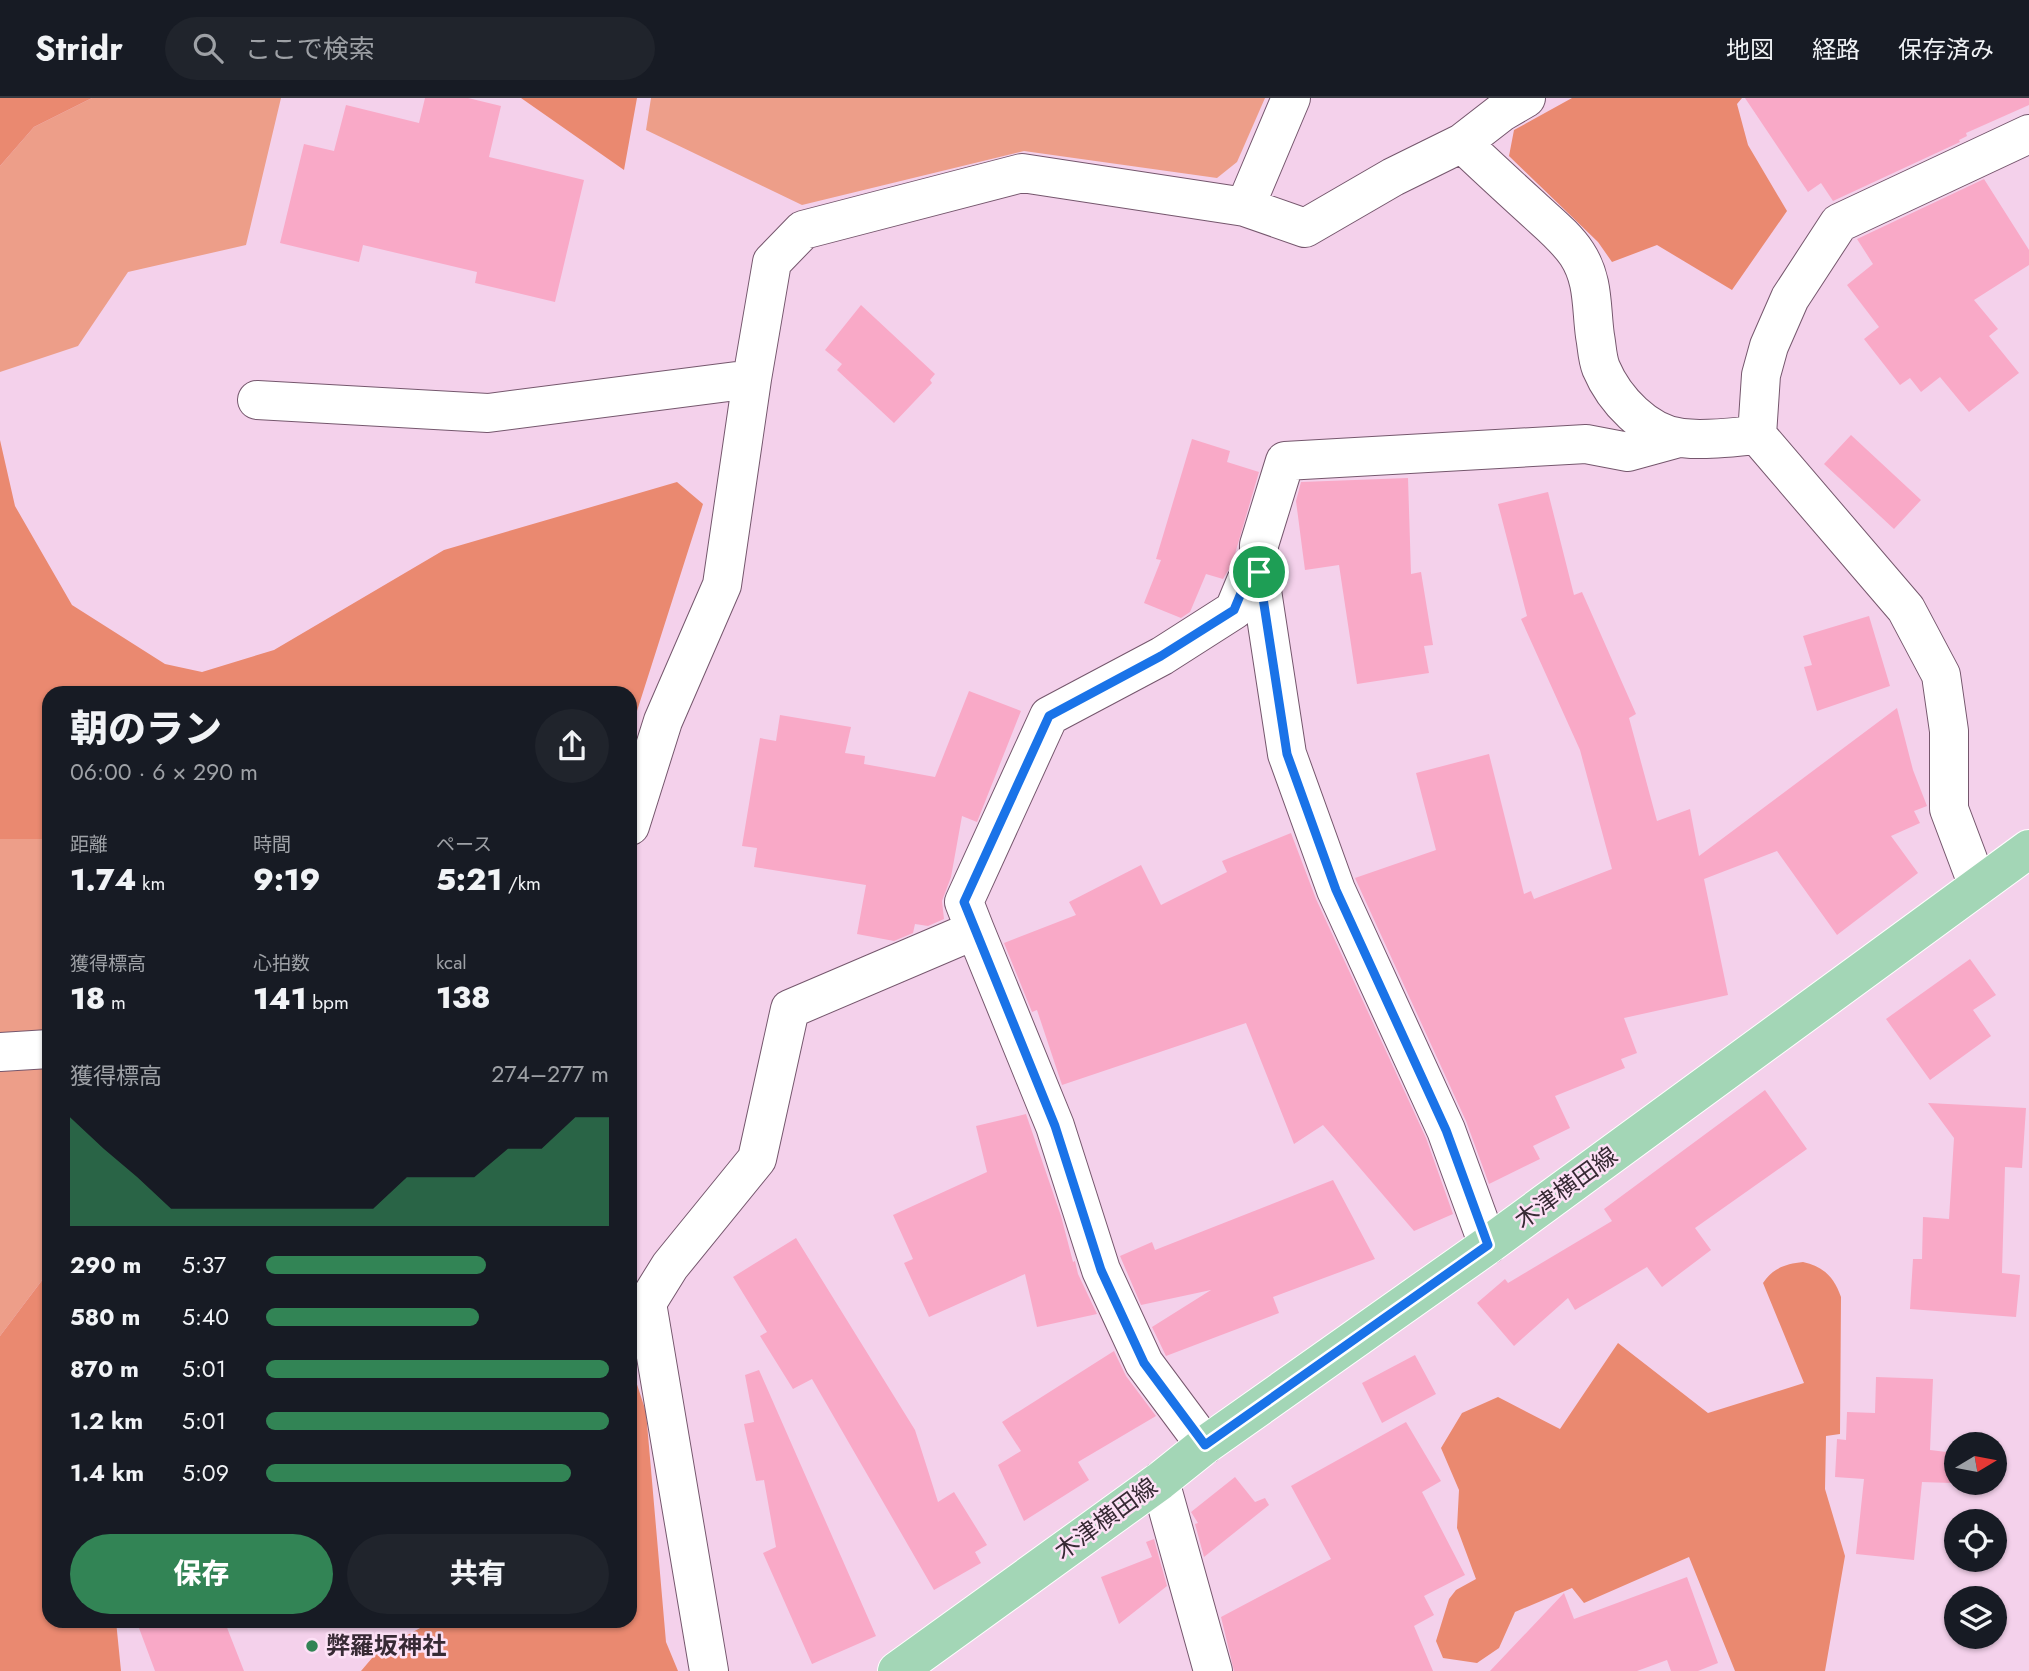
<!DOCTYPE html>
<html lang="ja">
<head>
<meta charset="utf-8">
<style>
	:root { --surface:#171b24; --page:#20242c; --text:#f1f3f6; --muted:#9ea1a6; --line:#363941; --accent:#328455 }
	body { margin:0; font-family:Jost,"Noto Sans JP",sans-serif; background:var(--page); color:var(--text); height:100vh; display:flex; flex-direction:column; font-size:26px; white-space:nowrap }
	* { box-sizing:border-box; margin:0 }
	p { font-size:23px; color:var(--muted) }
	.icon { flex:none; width:38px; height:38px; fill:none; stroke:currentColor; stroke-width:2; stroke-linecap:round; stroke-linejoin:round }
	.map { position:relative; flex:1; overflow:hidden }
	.drawer { position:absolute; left:42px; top:588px; width:595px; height:942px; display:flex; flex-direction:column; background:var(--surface); border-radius:21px; box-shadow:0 2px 5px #0004 }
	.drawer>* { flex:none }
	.needle { width:46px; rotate:80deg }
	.fabs { position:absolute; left:1944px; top:1334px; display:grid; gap:14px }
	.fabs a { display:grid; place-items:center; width:63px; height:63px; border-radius:50%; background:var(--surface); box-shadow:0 2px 5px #0004; font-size:35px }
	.pin { position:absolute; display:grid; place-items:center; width:60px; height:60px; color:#fff; margin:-30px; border:4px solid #fff; border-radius:50%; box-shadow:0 2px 7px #0007 }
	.round { display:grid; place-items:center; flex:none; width:74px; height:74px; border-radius:37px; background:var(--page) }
	.overview { display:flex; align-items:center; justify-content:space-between; height:119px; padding:0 28px }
	h1 { font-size:38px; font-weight:800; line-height:52px }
	.metrics { display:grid; grid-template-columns:repeat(3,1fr); gap:10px; height:119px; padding:7px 28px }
	.metrics div { display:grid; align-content:center }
	.metrics b { font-size:30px; font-weight:800 }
	.metrics small { font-size:19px; font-weight:400 }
	.metrics p { font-size:19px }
	.chart { height:196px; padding:14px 28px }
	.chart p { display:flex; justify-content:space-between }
	.chart svg { width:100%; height:126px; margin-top:7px; fill:var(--accent); opacity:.7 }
	.action { display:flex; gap:14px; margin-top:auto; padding:14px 28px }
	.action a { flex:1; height:80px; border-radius:42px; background:var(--accent); color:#fff; font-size:28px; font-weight:800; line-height:80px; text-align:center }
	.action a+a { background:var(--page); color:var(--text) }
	ul { padding:0 28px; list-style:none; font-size:23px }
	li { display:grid; grid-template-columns:112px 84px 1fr; align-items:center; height:52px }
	li i { height:18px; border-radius:9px; background:var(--accent) }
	header { display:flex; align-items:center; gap:42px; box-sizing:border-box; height:98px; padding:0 35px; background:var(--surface); border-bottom:2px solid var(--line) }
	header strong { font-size:33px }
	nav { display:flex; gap:38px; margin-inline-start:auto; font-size:24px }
	.search { width:490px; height:63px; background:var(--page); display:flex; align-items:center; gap:18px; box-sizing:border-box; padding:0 24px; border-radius:38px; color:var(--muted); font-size:26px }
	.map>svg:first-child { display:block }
	.green { fill:#ed9e89 }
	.forest { fill:#ea8970 }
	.building { fill:#f9a9c7 }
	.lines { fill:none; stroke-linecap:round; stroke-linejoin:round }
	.minor-casing { stroke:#75576d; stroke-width:40 }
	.major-casing { stroke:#fff; stroke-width:40 }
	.minor { stroke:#fff; stroke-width:38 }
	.major { stroke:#a3d6b6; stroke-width:38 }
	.route-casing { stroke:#fff; stroke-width:14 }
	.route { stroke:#1a73e8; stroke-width:9 }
	.poi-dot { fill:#328455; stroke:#fde1f6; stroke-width:2.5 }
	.labels { text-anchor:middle; stroke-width:5; stroke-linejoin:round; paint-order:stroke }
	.street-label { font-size:24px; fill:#372a34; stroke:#fde1f6 }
	.poi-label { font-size:24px; font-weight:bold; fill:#372a34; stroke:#fde1f6; text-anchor:start }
</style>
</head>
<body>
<header>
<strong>Stridr</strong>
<div class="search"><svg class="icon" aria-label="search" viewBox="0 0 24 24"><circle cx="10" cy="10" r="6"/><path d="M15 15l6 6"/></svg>ここで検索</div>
<nav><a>地図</a><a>経路</a><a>保存済み</a></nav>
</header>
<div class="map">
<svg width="2029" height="1573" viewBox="0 0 2029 1573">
	<rect width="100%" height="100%" fill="#f4d1eb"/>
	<path class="green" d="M 92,0 L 281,0 L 246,147 L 128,174 L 78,248 L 0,274 L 0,68 L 34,29 Z
		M 651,0 L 1265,0 L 1237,64 L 1217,80 L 1024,53 L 802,107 L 646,32 Z
		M 0,741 L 49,741 L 49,1173 L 0,1238 Z"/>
	<path class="forest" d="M 0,0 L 92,0 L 34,29 L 0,68 Z
		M 521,0 L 637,0 L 624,72 Z
		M 1572,0 L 1742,0 L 1737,6 L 1748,47 L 1787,113 L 1732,192 L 1657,147 L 1612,164 L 1598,144 L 1509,58 L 1514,32 Z
		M 0,342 L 15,408 L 72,507 L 165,566 L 202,574 L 274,552 L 444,452 L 677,384 L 703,406 L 630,635 L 630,595 L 49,595 L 49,741 L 0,741 Z
		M 1803,1164 C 1824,1169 1834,1179 1841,1199 L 1840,1336 L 1826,1338 L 1825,1391 L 1845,1458 L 1825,1573 L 1735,1573 L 1689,1459 L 1584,1505 L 1572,1490 L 1515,1514 L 1499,1550 L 1477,1565 L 1443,1560 L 1436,1543 L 1449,1501 L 1456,1492 L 1476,1481 L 1457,1430 L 1459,1392 L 1441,1350 L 1462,1315 L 1498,1299 L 1560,1331 L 1618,1245 L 1708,1315 L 1804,1285 L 1763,1185 C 1773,1170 1785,1166 1803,1164 Z
		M 49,1173 L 49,1522 L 116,1523 L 121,1573 L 0,1573 L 0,1238 Z
		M 630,1265 L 646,1314 L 666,1544 L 678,1573 L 361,1573 L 378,1553 L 433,1523 L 630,1522 Z"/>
	<path class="building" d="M 425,0 L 468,0 L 501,8 L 489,59 L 584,82 L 555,204 L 475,185 L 477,174 L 363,147 L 359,164 L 280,145 L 304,46 L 334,53 L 346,7 L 419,25 Z
		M 1745,0 L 2029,0 L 2029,7 L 1966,35 L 1967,38 L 1959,42 L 1960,44 L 1833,103 L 1821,85 L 1808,94 Z
		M 1984,81 L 2029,152 L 2029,167 L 1974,202 L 1998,231 L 1989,238 L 2019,275 L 1969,314 L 1940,279 L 1921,294 L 1910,280 L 1900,287 L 1864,241 L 1879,229 L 1847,187 L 1873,166 L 1857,141 Z
		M 861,207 L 935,276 L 930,282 L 932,285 L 894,325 L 837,272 L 842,266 L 825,252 Z
		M 1851,337 L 1921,402 L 1894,431 L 1824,366 Z
		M 1192,341 L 1230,353 L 1227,364 L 1259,374 L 1232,466 L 1223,481 L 1206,476 L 1190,514 L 1181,520 L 1144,505 L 1161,462 L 1156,461 Z
		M 1408,380 L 1411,476 L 1421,474 L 1433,547 L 1424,548 L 1429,575 L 1357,586 L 1339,467 L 1305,472 L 1296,403 L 1301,384 Z
		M 1548,394 L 1574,497 L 1582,494 L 1636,616 L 1629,620 L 1657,723 L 1690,711 L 1699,758 L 1897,610 L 1913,672 L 1927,708 L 1914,713 L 1920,725 L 1891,738 L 1918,775 L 1837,837 L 1777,753 L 1704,781 L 1728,897 L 1624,920 L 1637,955 L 1621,961 L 1625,970 L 1555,998 L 1570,1030 L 1533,1048 L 1540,1061 L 1489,1086 L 1466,1023 L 1355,780 L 1436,752 L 1416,675 L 1489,656 L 1524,796 L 1531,793 L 1534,801 L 1612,771 L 1580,652 L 1521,521 L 1527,518 L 1498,406 Z
		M 1869,518 L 1890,588 L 1817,613 L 1804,569 L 1812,567 L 1803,538 Z
		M 969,593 L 1021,613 L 977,724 L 962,718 L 951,779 L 942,803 L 944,821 L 928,828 L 915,826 L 913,835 L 894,843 L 857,836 L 866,787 L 754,769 L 757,750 L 742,748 L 760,640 L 776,643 L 780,617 L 851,629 L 845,655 L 865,658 L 864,666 L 935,679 Z
		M 1291,735 L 1316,801 L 1426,1040 L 1453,1116 L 1414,1133 L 1323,1027 L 1294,1046 L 1246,925 L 1062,987 L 1037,912 L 1032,914 L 1004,845 L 1076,817 L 1069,804 L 1141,767 L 1161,807 L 1227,774 L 1222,763 Z
		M 1970,861 L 1996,897 L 1973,912 L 1991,938 L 1930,982 L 1886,921 Z
		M 1765,992 L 1807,1051 L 1695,1130 L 1711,1152 L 1662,1189 L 1647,1169 L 1575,1212 L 1568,1200 L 1514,1248 L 1477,1205 L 1505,1181 L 1508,1185 L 1612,1123 L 1604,1111 Z
		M 1928,1005 L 2026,1010 L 2022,1070 L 2005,1069 L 2002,1175 L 2020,1177 L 2016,1219 L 1910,1211 L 1913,1161 L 1922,1161 L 1923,1119 L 1949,1121 L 1954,1040 Z
		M 1026,1016 L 1061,1118 L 1073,1164 L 1075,1163 L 1078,1176 L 1097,1216 L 1037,1229 L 1025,1176 L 929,1219 L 904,1165 L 913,1161 L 893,1117 L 987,1074 L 976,1028 Z
		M 1333,1082 L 1375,1161 L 1273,1199 L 1279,1215 L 1166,1258 L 1152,1229 L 1211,1192 L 1141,1207 L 1120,1158 L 1152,1144 L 1155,1152 Z
		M 796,1140 L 915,1332 L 938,1404 L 954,1394 L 987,1447 L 975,1454 L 981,1465 L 934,1492 L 812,1281 L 793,1291 L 760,1238 L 767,1234 L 733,1179 Z
		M 1114,1253 L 1126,1278 L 1156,1318 L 1078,1364 L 1089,1382 L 1024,1423 L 998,1367 L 1021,1353 L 1002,1324 Z
		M 1415,1257 L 1436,1296 L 1382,1325 L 1362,1285 Z
		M 759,1272 L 876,1538 L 812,1566 L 763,1455 L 776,1449 L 764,1382 L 756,1383 L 744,1326 L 754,1324 L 745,1277 Z
		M 1876,1279 L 1933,1281 L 1930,1352 L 1955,1355 L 1952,1385 L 1922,1384 L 1914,1462 L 1856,1456 L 1864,1381 L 1835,1379 L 1837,1341 L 1846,1342 L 1847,1314 L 1875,1315 Z
		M 1406,1324 L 1441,1383 L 1422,1394 L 1465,1477 L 1424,1498 L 1434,1517 L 1414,1528 L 1433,1573 L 1234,1573 L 1221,1519 L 1331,1461 L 1291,1388 Z
		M 1235,1379 L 1255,1404 L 1265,1400 L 1269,1407 L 1204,1459 L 1195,1426 L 1198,1425 L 1191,1414 Z
		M 1154,1441 L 1167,1488 L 1119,1526 L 1101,1479 L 1152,1459 L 1146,1444 Z
		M 1687,1479 L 1718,1565 L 1698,1573 L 1671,1573 L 1667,1562 L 1637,1573 L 1490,1573 L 1564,1495 L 1574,1521 Z
		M 136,1522 L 224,1522 L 244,1573 L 155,1573 Z"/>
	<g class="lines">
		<g class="minor-casing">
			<path id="minor" d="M 1462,45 L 1502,14 L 1526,0
				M 1245,109 L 1291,0
				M 257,302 L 488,315 L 752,281
				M 1259,473 L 1287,656 L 1336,792 L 1446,1032 L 1488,1147
				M 630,728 L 663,623 L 722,487 L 752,281 L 772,164 L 803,132 L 1022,75 L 1245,109 L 1305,130 L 1393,79 L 1462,45 C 1485,67 1509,89 1532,110 C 1548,125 1565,138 1577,156 C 1594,182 1591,209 1595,238 C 1597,248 1597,260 1601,270 C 1614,301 1646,336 1682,340 C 1707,343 1732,339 1757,337
				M 1978,788 L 1949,711 L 1949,633 L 1941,577 L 1906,511 L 1757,337 L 1761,277 L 1769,248 L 1790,200 L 1839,125 L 2029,36
				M 975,832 L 1055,1028 L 1101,1172 L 1144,1265 L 1205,1347
				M 0,954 L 49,951
				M 1160,1383 L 1213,1573
				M 709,1573 L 647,1205 L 670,1168 L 757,1061 L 790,911 L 975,832 L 964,804 L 1049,618 L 1162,558 L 1234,512 L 1246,483 L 1259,473 L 1259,447 L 1285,363 L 1586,346 L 1628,354 L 1679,340"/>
		</g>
		<g class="major-casing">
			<path id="major" d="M 897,1573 L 1160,1383 L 1205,1347 L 1488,1147 L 2029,751"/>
		</g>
		<use href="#minor" class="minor"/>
		<use href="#major" class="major"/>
	</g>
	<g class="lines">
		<g class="route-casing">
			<path id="route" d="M 1259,474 L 1287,656 L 1336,792 L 1446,1032 L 1488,1147 L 1205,1347 L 1144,1265 L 1101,1172 L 1055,1028 L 964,804 L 1049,618 L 1161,558 L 1234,512 L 1246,483 Z"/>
		</g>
		<use href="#route" class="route"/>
	</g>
	<circle class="poi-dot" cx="312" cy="1548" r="7"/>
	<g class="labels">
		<g class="street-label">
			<text transform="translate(1566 1090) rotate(-36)" y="8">木津横田線</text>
			<text transform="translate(1106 1421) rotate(-36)" y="8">木津横田線</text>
		</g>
		<g class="poi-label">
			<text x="326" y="1556">弊羅坂神社</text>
		</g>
	</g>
</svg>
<div class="fabs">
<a><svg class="needle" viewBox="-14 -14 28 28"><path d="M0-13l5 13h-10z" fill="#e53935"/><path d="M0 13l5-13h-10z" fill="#9ea1a6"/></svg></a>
<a><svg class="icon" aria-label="locate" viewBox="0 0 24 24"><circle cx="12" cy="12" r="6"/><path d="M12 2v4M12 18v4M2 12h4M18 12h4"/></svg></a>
<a><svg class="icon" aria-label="layers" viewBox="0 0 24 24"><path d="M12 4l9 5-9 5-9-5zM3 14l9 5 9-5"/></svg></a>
</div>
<div class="pin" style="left:1259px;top:474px;background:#1e9e55"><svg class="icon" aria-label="arrive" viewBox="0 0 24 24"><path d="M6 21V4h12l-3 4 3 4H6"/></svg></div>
<section class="drawer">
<div class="overview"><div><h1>朝のラン</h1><p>06:00 · 6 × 290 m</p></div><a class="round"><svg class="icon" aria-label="share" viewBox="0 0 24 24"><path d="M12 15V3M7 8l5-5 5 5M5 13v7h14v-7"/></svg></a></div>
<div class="metrics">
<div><p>距離</p><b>1.74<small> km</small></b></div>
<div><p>時間</p><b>9:19</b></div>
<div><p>ペース</p><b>5:21<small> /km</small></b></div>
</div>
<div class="metrics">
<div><p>獲得標高</p><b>18<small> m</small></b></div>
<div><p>心拍数</p><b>141<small> bpm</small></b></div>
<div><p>kcal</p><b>138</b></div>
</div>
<div class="chart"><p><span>獲得標高</span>274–277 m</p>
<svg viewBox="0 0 160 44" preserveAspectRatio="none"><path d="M0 44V6L10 17L20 27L30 38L40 38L50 38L60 38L70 38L80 38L90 38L100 27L110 27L120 27L130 17L140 17L150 6L160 6V44z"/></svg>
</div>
<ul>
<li><b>290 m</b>5:37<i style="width:64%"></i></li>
<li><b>580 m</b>5:40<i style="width:62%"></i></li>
<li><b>870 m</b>5:01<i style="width:100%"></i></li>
<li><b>1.2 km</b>5:01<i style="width:100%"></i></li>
<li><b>1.4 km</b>5:09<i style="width:89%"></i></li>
</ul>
<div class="action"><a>保存</a><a>共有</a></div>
</section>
</div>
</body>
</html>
